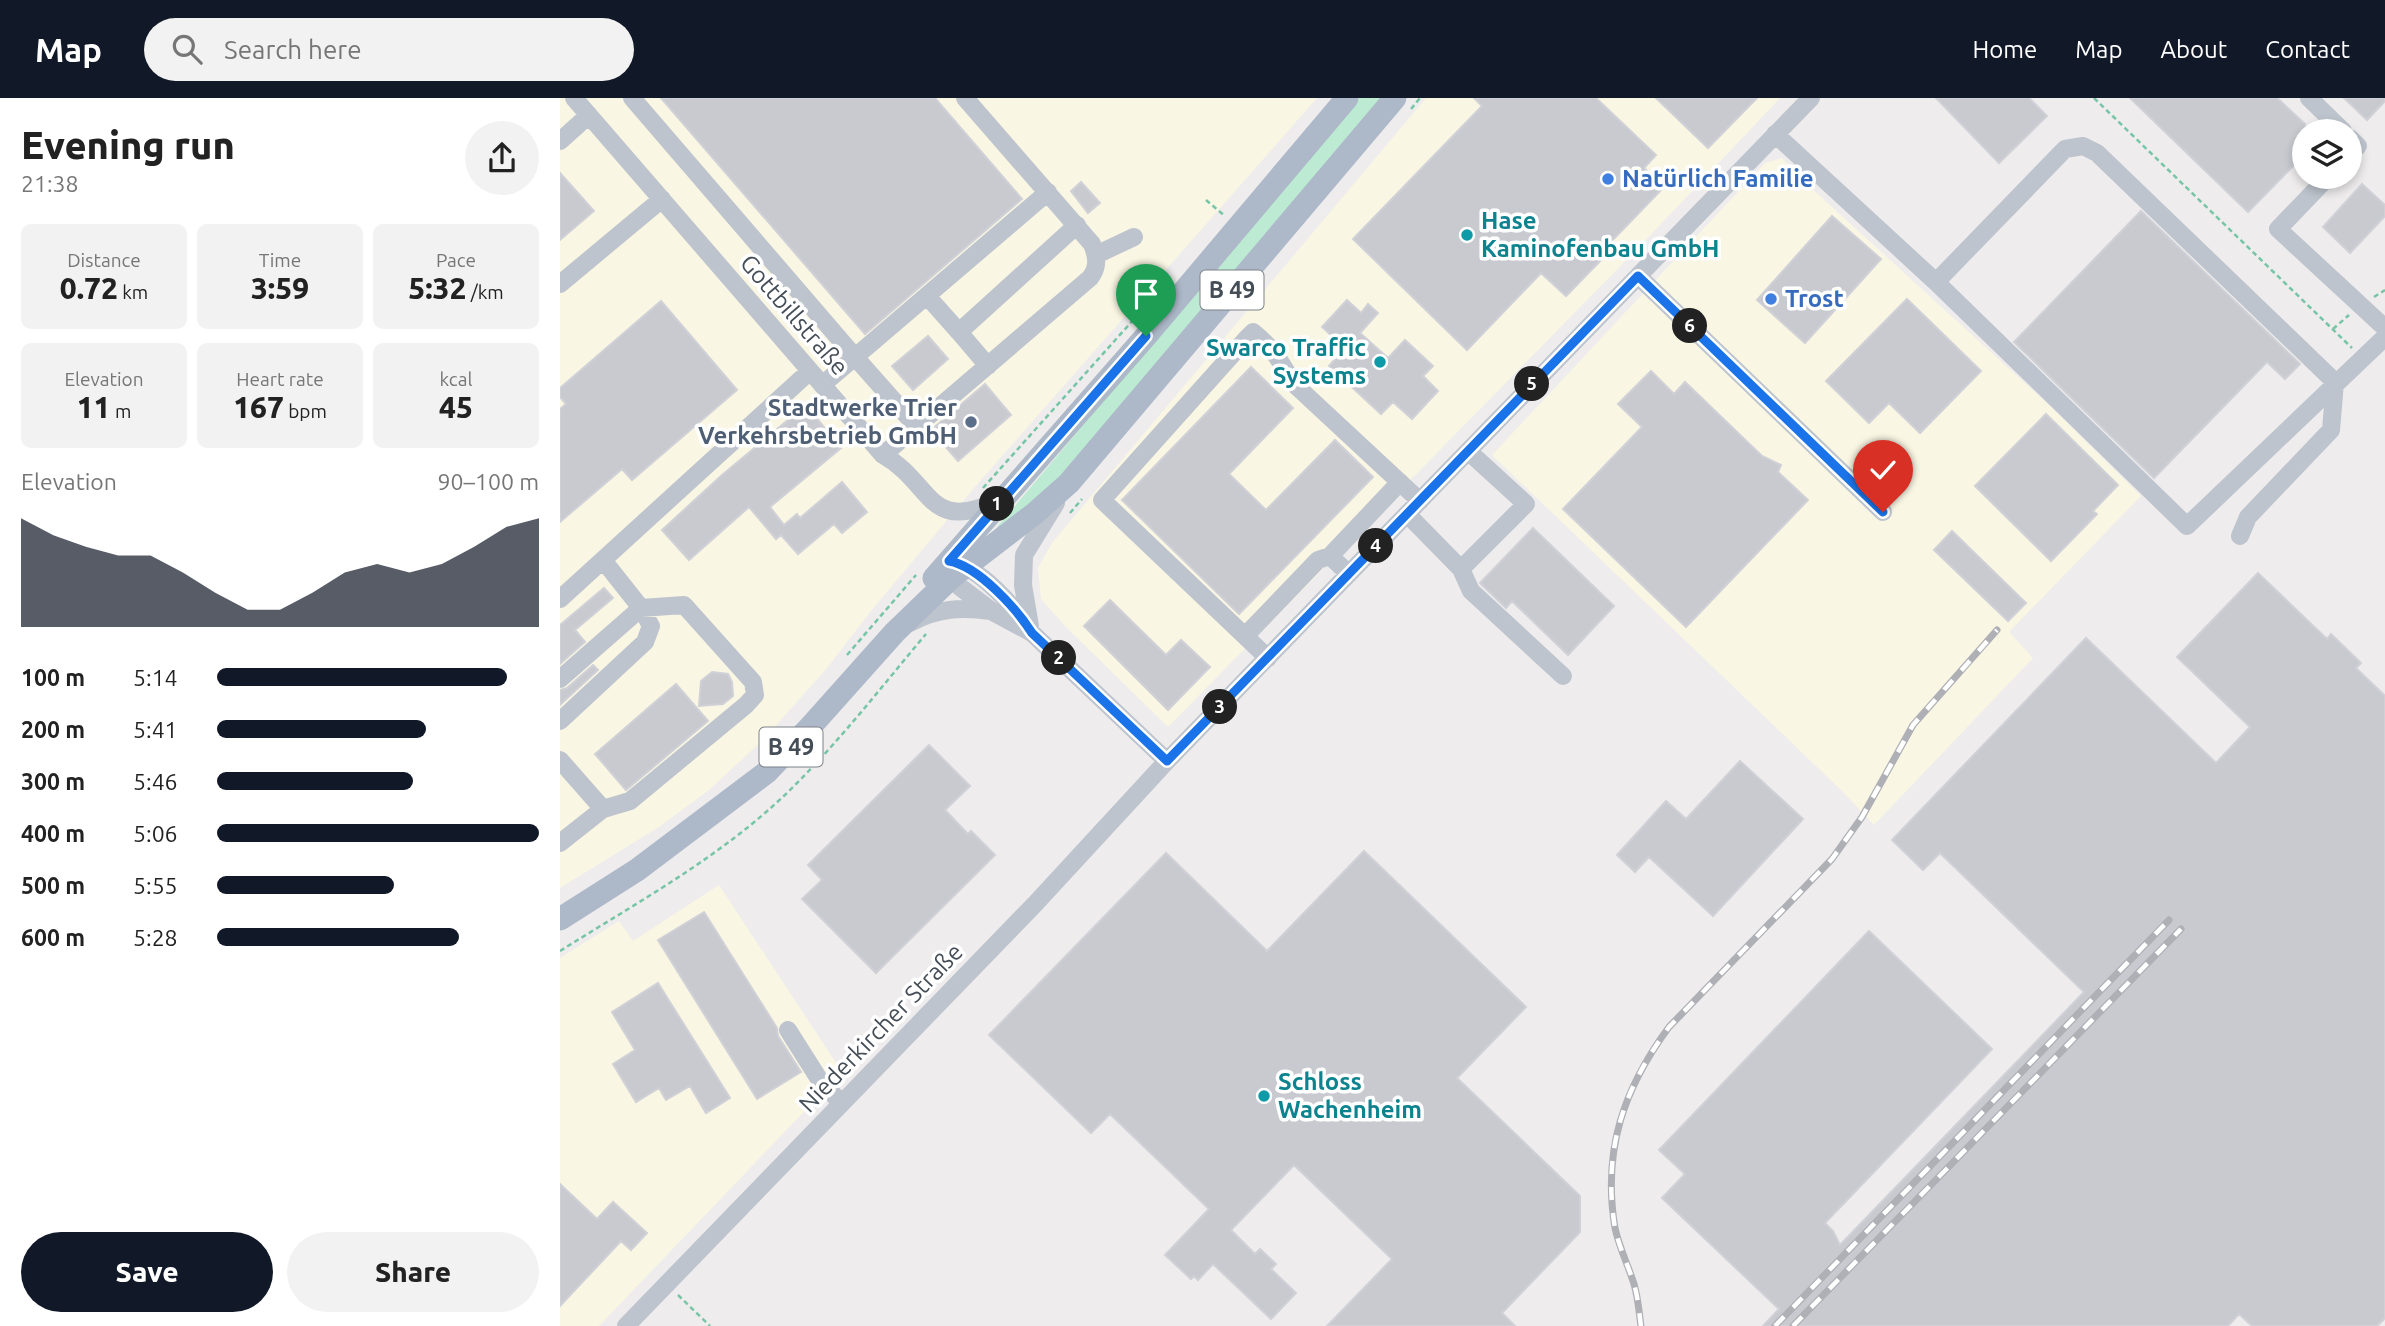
<!DOCTYPE html>
<html lang="en">
<head>
<meta charset="utf-8">
<style>
	:root { --surface:#fff; --page:#f2f2f2; --text:#222; --muted:#767676; --accent:#111827 }
	body { margin:0; font-family:Ubuntu,sans-serif; background:var(--page); color:var(--text); height:100vh; display:flex; flex-direction:column; font-size:26px; white-space:nowrap }
	* { box-sizing:border-box; margin:0 }
	p { font-size:23px; color:var(--muted) }
	.icon { flex:none; width:38px; height:38px; fill:none; stroke:currentColor; stroke-width:2; stroke-linecap:round; stroke-linejoin:round }
	.map { position:relative; flex:1; overflow:hidden }
	.drawer { display:flex; flex-direction:column; background:var(--surface); width:560px }
	.drawer>* { flex:none }
	.fabs { position:absolute; left:1732px; top:21px; display:grid; gap:14px }
	.fabs a { display:grid; place-items:center; width:70px; height:70px; border-radius:50%; background:var(--surface); box-shadow:0 4px 10px #0003; font-size:35px }
	.pin { position:absolute; display:grid; place-items:center; width:60px; height:60px; color:#fff; margin:-72px -30px; border-radius:50% 50% 50% 0; rotate:-45deg; box-shadow:0 0 7px #0007 }
	.pin .icon { rotate:45deg }
	.km { position:absolute; width:35px; height:35px; margin:-18px; border-radius:50%; background:#222; color:#fff; font-size:19px; line-height:35px; text-align:center }
	.round { display:grid; place-items:center; flex:none; width:74px; height:74px; border-radius:37px; background:var(--page) }
	.summary { display:flex; align-items:center; justify-content:space-between; height:119px; padding:0 21px }
	h1 { font-size:38px; font-weight:800; line-height:52px }
	.metrics { display:grid; grid-template-columns:repeat(3,1fr); gap:10px; height:119px; padding:7px 21px }
	.metrics div { display:grid; align-content:center; border-radius:10px; background:var(--page); text-align:center }
	.metrics b { font-size:30px; font-weight:800 }
	.metrics small { font-size:19px; font-weight:400 }
	.metrics p { font-size:19px }
	.chart { height:196px; padding:14px 21px }
	.chart p { display:flex; justify-content:space-between }
	.chart svg { width:100%; height:126px; margin-top:7px; fill:var(--accent); opacity:.7 }
	.primary-button { display:flex; gap:14px; margin-top:auto; padding:14px 21px }
	.primary-button a { flex:1; height:80px; border-radius:42px; background:var(--accent); color:#fff; font-size:28px; font-weight:800; line-height:80px; text-align:center }
	.primary-button a+a { background:var(--page); color:var(--text) }
	ul { padding:0 21px; list-style:none; font-size:23px }
	li { display:grid; grid-template-columns:112px 84px 1fr; align-items:center; height:52px }
	li i { height:18px; border-radius:9px; background:var(--accent) }
	header { display:flex; align-items:center; gap:42px; box-sizing:border-box; height:98px; padding:0 35px; background:var(--accent); color:#fff }
	header strong { font-size:33px }
	nav { display:flex; gap:38px; margin-inline-start:auto; font-size:24px }
	.search { width:490px; height:63px; background:var(--page); display:flex; align-items:center; gap:18px; box-sizing:border-box; padding:0 24px; border-radius:38px; color:var(--muted); font-size:26px }
	main { display:flex; flex:1; min-height:0 }
	.map>svg:first-child { display:block }
	.commercial { fill:#faf6e4 }
	.green { fill:#bcead3 }
	.building { fill:#c9cad0; stroke:#d0d1d7; stroke-width:2 }
	.lines { fill:none; stroke-linecap:round; stroke-linejoin:round }
	.path { stroke:#76c5a7; stroke-width:2.5; stroke-dasharray:5 3.5; stroke-linecap:butt }
	.minor { stroke:#bdc4cd; stroke-width:18 }
	.major { stroke:#adb8c9; stroke-width:23 }
	.rail-casing { stroke:#aeb0b6; stroke-width:7 }
	.rail { stroke:#fff; stroke-width:4.5; stroke-dasharray:13; stroke-linecap:butt }
	.route-casing { stroke:#fff; stroke-width:14 }
	.route { stroke:#1a73e8; stroke-width:9 }
	.shop-dot { fill:#3f7fe0; stroke:#fff; stroke-width:2.5 }
	.culture-dot { fill:#0f9aa8; stroke:#fff; stroke-width:2.5 }
	.service-dot { fill:#5c6f8a; stroke:#fff; stroke-width:2.5 }
	.labels { text-anchor:middle; stroke-width:7; stroke-linejoin:round; paint-order:stroke }
	.shield { fill:#fff; stroke:#7d8289; stroke-width:2 }
	.shield-label { font-size:23px; font-weight:bold; fill:#454d57 }
	.shop-label { font-size:24px; font-weight:bold; fill:#366cbe; stroke:#fff; text-anchor:start }
	.culture-label { font-size:24px; font-weight:bold; fill:#0d838f; stroke:#fff; text-anchor:start }
	.street-label { font-size:24px; fill:#454d57; stroke:#fff }
	.service-label { font-size:24px; font-weight:bold; fill:#4e5e75; stroke:#fff; text-anchor:end }
</style>
</head>
<body>
<header>
<strong>Map</strong>
<div class="search"><svg class="icon" aria-label="search" viewBox="0 0 24 24"><circle cx="10" cy="10" r="6"/><path d="M15 15l6 6"/></svg>Search here</div>
<nav><a>Home</a><a>Map</a><a>About</a><a>Contact</a></nav>
</header>
<main>
<section class="drawer">
<div class="summary"><div><h1>Evening run</h1><p>21:38</p></div><a class="round"><svg class="icon" aria-label="share" viewBox="0 0 24 24"><path d="M12 15V3M7 8l5-5 5 5M5 13v7h14v-7"/></svg></a></div>
<div class="metrics">
<div><p>Distance</p><b>0.72<small> km</small></b></div>
<div><p>Time</p><b>3:59</b></div>
<div><p>Pace</p><b>5:32<small> /km</small></b></div>
</div>
<div class="metrics">
<div><p>Elevation</p><b>11<small> m</small></b></div>
<div><p>Heart rate</p><b>167<small> bpm</small></b></div>
<div><p>kcal</p><b>45</b></div>
</div>
<div class="chart"><p><span>Elevation</span>90–100 m</p>
<svg viewBox="0 0 160 44" preserveAspectRatio="none"><path d="M0 44V6L10 12L20 16L30 19L40 19L50 25L60 32L70 38L80 38L90 32L100 25L110 22L120 25L130 22L140 16L150 9L160 6V44z"/></svg>
</div>
<ul>
<li><b>100 m</b>5:14<i style="width:90%"></i></li>
<li><b>200 m</b>5:41<i style="width:65%"></i></li>
<li><b>300 m</b>5:46<i style="width:61%"></i></li>
<li><b>400 m</b>5:06<i style="width:100%"></i></li>
<li><b>500 m</b>5:55<i style="width:55%"></i></li>
<li><b>600 m</b>5:28<i style="width:75%"></i></li>
</ul>
<div class="primary-button"><a>Save</a><a>Share</a></div>
</section>
<div class="map">
<svg width="1825" height="1228" viewBox="0 0 1825 1228">
	<rect width="100%" height="100%" fill="#eeecec"/>
	<path class="commercial" d="M 0,0 L 757,0 L 414,390 L 311,513 L 267,570 L 203,642 L 149,692 L 99,729 L 0,790 Z
		M 866,0 L 1220,0 L 1084,144 L 608,629 L 506,529 L 481,501 L 478,470 L 492,445 Z
		M 1222,60 L 1250,89 L 1490,308 L 1581,398 L 1449,534 L 1473,560 L 1314,727 L 1283,694 L 932,357 L 1205,65 Z
		M 159,787 L 282,974 L 39,1228 L 0,1228 L 0,860 L 59,823 L 73,843 Z"/>
	<path class="green" d="M 799,0 L 822,0 L 488,395 L 428,440 Z"/>
	<path class="building" d="M 101,0 L 375,0 L 462,101 L 305,236 Z
		M 914,0 L 1036,0 L 1096,57 L 1084,70 L 1104,89 L 1043,152 L 1047,156 L 1006,198 L 981,175 L 907,252 L 793,141 L 922,8 Z
		M 1096,0 L 1197,0 L 1148,50 Z
		M 1376,0 L 1469,0 L 1487,18 L 1439,65 Z
		M 1570,0 L 1717,0 L 1745,26 L 1745,56 L 1688,114 Z
		M 1784,0 L 1825,0 L 1825,3 L 1807,22 Z
		M 0,75 L 34,113 L 0,142 Z
		M 521,84 L 540,105 L 528,115 L 511,93 Z
		M 1802,86 L 1825,107 L 1825,118 L 1790,155 L 1763,129 Z
		M 1581,113 L 1740,266 L 1725,281 L 1707,264 L 1594,380 L 1454,244 Z
		M 1272,118 L 1321,161 L 1245,245 L 1197,202 Z
		M 1347,201 L 1421,273 L 1360,335 L 1329,305 L 1309,325 L 1266,283 Z
		M 787,202 L 801,215 L 808,206 L 818,215 L 800,235 L 828,260 L 845,242 L 873,268 L 863,278 L 878,293 L 852,321 L 833,304 L 821,316 L 769,268 L 785,250 L 762,229 Z
		M 101,203 L 177,292 L 72,382 L 62,371 L 0,424 L 0,311 L 6,306 L 0,299 L 0,290 Z
		M 368,238 L 388,261 L 353,292 L 332,268 Z
		M 691,269 L 733,310 L 669,376 L 706,412 L 775,342 L 813,379 L 679,516 L 562,402 Z
		M 1091,273 L 1114,296 L 1125,284 L 1202,358 L 1221,367 L 1218,374 L 1248,402 L 1126,529 L 1003,411 L 1082,329 L 1058,306 Z
		M 425,286 L 451,317 L 398,363 L 371,332 Z
		M 246,307 L 281,350 L 210,409 L 224,427 L 237,416 L 240,420 L 282,384 L 307,414 L 282,435 L 274,426 L 238,456 L 221,437 L 216,441 L 189,409 L 129,462 L 102,432 L 162,377 Z
		M 1486,316 L 1558,387 L 1533,413 L 1537,416 L 1491,463 L 1415,388 Z
		M 973,430 L 1054,508 L 1008,557 L 952,503 L 946,510 L 920,485 Z
		M 1392,433 L 1466,505 L 1448,523 L 1374,452 Z
		M 1698,475 L 1767,541 L 1771,536 L 1801,565 L 1796,570 L 1825,598 L 1825,1220 L 1817,1228 L 1692,1228 L 1679,1216 L 1668,1228 L 1203,1228 L 1219,1211 L 1102,1100 L 1125,1076 L 1099,1052 L 1309,833 L 1432,951 L 1265,1125 L 1273,1133 L 1280,1147 L 1524,894 L 1380,755 L 1363,772 L 1332,742 L 1526,540 L 1656,665 L 1690,629 L 1617,559 Z
		M 44,490 L 53,500 L 15,532 L 25,544 L 0,566 L 0,527 Z
		M 550,502 L 606,557 L 621,542 L 650,569 L 608,612 L 524,528 Z
		M 33,567 L 38,572 L 0,607 L 0,592 L 7,590 Z
		M 152,574 L 168,576 L 172,584 L 173,598 L 163,606 L 139,608 L 141,583 Z
		M 116,586 L 148,623 L 66,692 L 35,656 Z
		M 369,647 L 410,688 L 385,712 L 408,736 L 411,733 L 435,757 L 316,875 L 242,801 L 262,782 L 248,767 Z
		M 1180,663 L 1243,721 L 1153,818 L 1089,759 L 1075,774 L 1057,757 L 1106,703 L 1126,721 Z
		M 804,753 L 966,909 L 897,980 L 1020,1098 L 1020,1134 L 942,1215 L 955,1228 L 767,1228 L 832,1161 L 734,1067 L 671,1132 L 695,1156 L 700,1151 L 716,1166 L 711,1171 L 736,1195 L 711,1221 L 653,1166 L 638,1182 L 634,1178 L 631,1181 L 605,1157 L 649,1111 L 550,1016 L 531,1035 L 429,937 L 606,755 L 707,853 Z
		M 144,814 L 217,930 L 218,938 L 241,974 L 197,1001 L 98,842 Z
		M 98,885 L 170,1000 L 146,1015 L 130,988 L 106,1002 L 99,990 L 76,1004 L 53,966 L 75,952 L 52,914 Z
		M 0,1086 L 37,1121 L 53,1104 L 87,1135 L 71,1152 L 61,1143 L 0,1208 Z"/>
	<g class="lines">
		<path class="path" d="M 1534,0 L 1792,250
			M 851,11 L 860,0
			M 646,102 L 665,118
			M 1814,199 L 1825,192
			M 1773,231 L 1789,217
			M 423,390 L 575,220
			M 510,415 L 522,401
			M 287,557 L 356,477
			M 0,853 C 81,802 168,755 236,686 C 282,640 323,587 366,536
			M 118,1197 L 150,1228"/>
		<path class="minor" d="M 14,0 L 323,357 C 373,385 367,437 439,402
			M 72,0 L 295,259 L 262,287
			M 1749,0 L 1783,33
			M 1215,36 L 1376,184 L 1627,428 L 1825,239
			M 1790,40 L 1798,48 L 1790,56
			M 0,43 L 29,17
			M 1768,79 L 1718,131 L 1825,230
			M 536,157 L 574,139
			M 1078,178 L 1323,414
			M 1376,184 L 1505,51 L 1523,48 L 1537,55 L 1775,284 L 1771,332 L 1688,419 L 1680,438
			M 0,186 L 102,101
			M 367,198 L 399,234
			M 428,268 L 399,234 L 517,127
			M 357,329 L 295,259 L 488,94
			M 323,357 L 530,180 C 539,168 537,159 532,146 L 405,0
			M 847,416 L 901,471 L 911,493 L 1003,578
			M 770,458 L 840,384
			M 901,471 L 966,406 L 908,353
			M 0,501 L 250,273
			M 350,525 C 377,510 402,509 431,513
			M 470,528 L 463,487 L 464,457 L 496,405
			M 472,535 C 456,510 419,468 389,463 L 390,476 L 400,489 L 433,514 L 472,535 L 607,663
			M 685,538 L 758,462 L 770,458 L 789,476
			M 708,560 L 542,402 L 687,240 L 693,234 C 715,252 719,261 733,285 L 860,403
			M 0,581 L 81,510 L 124,507 L 193,584 L 195,597 L 186,607 L 70,703 L 43,711 L 0,745
			M 0,623 L 85,544 L 91,528 L 81,510 L 43,462
			M 0,662 L 43,711
			M 228,932 L 259,981 L 281,1005
			M 66,1228 L 475,806 L 607,663 L 1251,0"/>
		<path class="major" d="M 374,480 L 586,238 L 787,0
			M 0,821 L 77,772 L 207,674 L 251,628 L 335,534 L 392,479 L 474,416 L 509,385 L 835,0"/>
		<g class="rail-casing">
			<path id="rail" d="M 1081,1228 C 1079,1214 1078,1199 1074,1186 C 1068,1167 1059,1149 1055,1130 C 1042,1052 1064,990 1109,929 L 1272,761 L 1302,719 L 1353,627 L 1437,532
				M 1215,1228 L 1609,822
				M 1233,1228 L 1621,831"/>
		</g>
		<use href="#rail" class="rail"/>
	</g>
	<g class="lines">
		<g class="route-casing">
			<path id="route" d="M 586,238 L 389,463 C 418,468 456,510 472,535 L 607,663 L 1078,178 L 1323,414"/>
		</g>
		<use href="#route" class="route"/>
	</g>
	<g class="shop-dot">
		<circle cx="1048" cy="81" r="7"/>
		<circle cx="1211" cy="201" r="7"/>
	</g>
	<g class="culture-dot">
		<circle cx="907" cy="137" r="7"/>
		<circle cx="820" cy="264" r="7"/>
		<circle cx="704" cy="998" r="7"/>
	</g>
	<circle class="service-dot" cx="411" cy="324" r="7"/>
	<g class="labels">
		<g class="shield">
			<rect x="640.5" y="172.5" width="63" height="39" rx="5"/>
			<rect x="199.5" y="629.5" width="63" height="39" rx="5"/>
		</g>
		<g class="shield-label">
			<text x="672" y="200">B 49</text>
			<text x="231" y="657">B 49</text>
		</g>
		<g class="shop-label">
			<text x="1062" y="89">Natürlich Familie</text>
			<text x="1225" y="209">Trost</text>
		</g>
		<g class="culture-label">
			<text x="921" y="131">Hase<tspan x="921" dy="28">Kaminofenbau GmbH</tspan></text>
			<text x="806" y="258" text-anchor="end">Swarco Traffic<tspan x="806" dy="28">Systems</tspan></text>
			<text x="718" y="992">Schloss<tspan x="718" dy="28">Wachenheim</tspan></text>
		</g>
		<g class="street-label">
			<text transform="translate(234 217) rotate(49)" y="8">Gottbillstraße</text>
			<text transform="translate(321 930) rotate(-46)" y="8">Niederkircher Straße</text>
		</g>
		<g class="service-label">
			<text x="397" y="318">Stadtwerke Trier<tspan x="397" dy="28">Verkehrsbetrieb GmbH</tspan></text>
		</g>
	</g>
</svg>
<div class="fabs">
<a><svg class="icon" aria-label="layers" viewBox="0 0 24 24"><path d="M12 4l9 5-9 5-9-5zM3 14l9 5 9-5"/></svg></a>
</div>
<div class="pin" style="left:586px;top:238px;background:#1e9e55"><svg class="icon" aria-label="arrive" viewBox="0 0 24 24"><path d="M6 21V4h12l-3 4 3 4H6"/></svg></div>
<div class="pin" style="left:1323px;top:414px;background:#d93025"><svg class="icon" aria-label="check" viewBox="0 0 24 24"><path d="M5 12l5 5 9-10"/></svg></div>
<b class="km" style="left:437px;top:406px">1</b>
<b class="km" style="left:499px;top:560px">2</b>
<b class="km" style="left:660px;top:609px">3</b>
<b class="km" style="left:816px;top:448px">4</b>
<b class="km" style="left:972px;top:286px">5</b>
<b class="km" style="left:1130px;top:228px">6</b>
</div>
</main>
</body>
</html>
